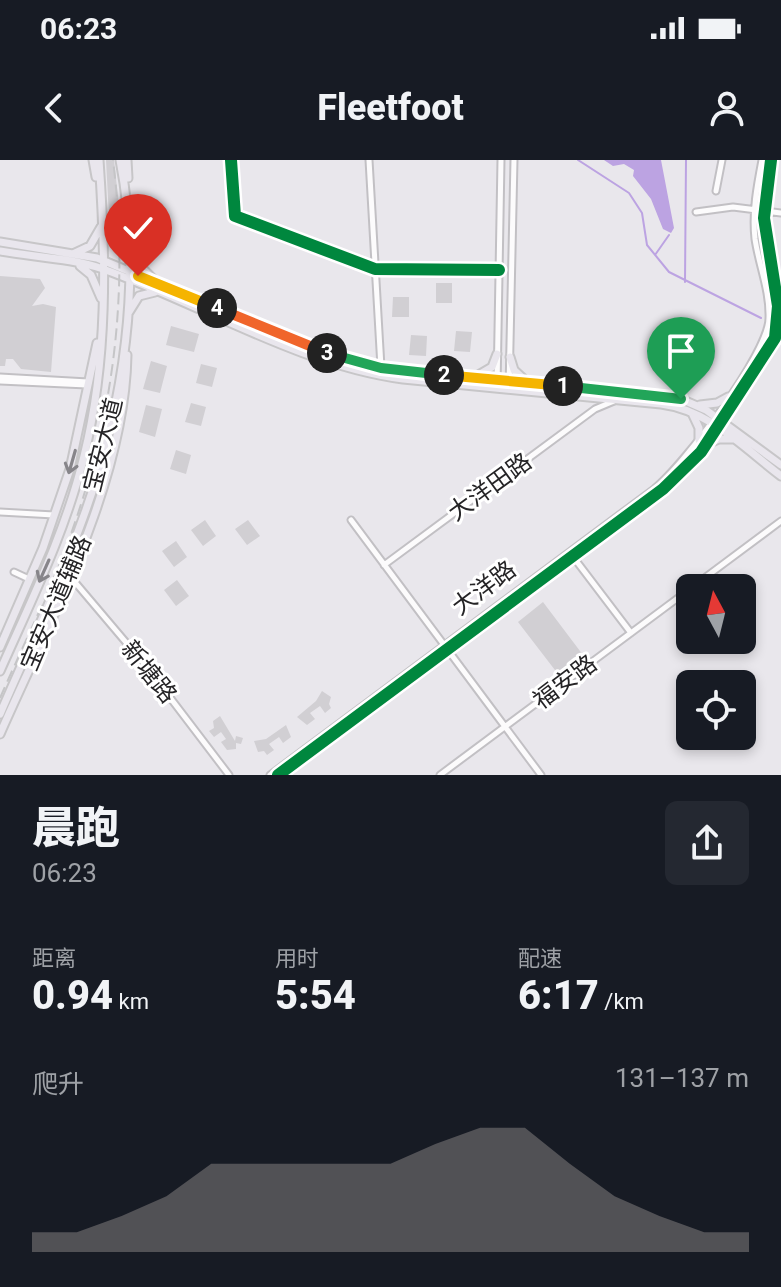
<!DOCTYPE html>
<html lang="zh">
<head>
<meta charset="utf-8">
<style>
	:root { --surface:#171b24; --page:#242831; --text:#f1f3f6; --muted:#9ea1a6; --accent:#6a686b }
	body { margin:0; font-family:Roboto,"Noto Sans SC",sans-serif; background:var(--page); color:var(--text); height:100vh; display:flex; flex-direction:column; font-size:30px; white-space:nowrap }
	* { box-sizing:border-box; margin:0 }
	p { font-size:26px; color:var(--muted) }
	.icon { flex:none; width:44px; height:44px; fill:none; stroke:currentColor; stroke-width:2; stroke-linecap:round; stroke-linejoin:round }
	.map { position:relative; height:615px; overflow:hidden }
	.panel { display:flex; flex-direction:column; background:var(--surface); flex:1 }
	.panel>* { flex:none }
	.needle { width:52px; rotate:353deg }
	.buttons { position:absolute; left:676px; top:414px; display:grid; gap:16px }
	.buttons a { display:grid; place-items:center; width:80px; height:80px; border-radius:12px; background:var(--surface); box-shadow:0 4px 12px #0003; font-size:40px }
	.pin { position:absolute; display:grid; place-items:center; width:68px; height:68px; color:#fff; margin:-82px -34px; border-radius:50% 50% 50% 0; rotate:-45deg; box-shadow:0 0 8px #0007 }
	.pin .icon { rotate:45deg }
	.km { position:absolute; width:40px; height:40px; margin:-20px; border-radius:50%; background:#222; color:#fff; font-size:22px; line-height:40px; text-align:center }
	.round { display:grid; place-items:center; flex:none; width:84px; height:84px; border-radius:12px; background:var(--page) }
	.headline { display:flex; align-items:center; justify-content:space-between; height:136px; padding:0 32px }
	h1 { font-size:44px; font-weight:800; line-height:60px }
	.metrics { display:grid; grid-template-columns:repeat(3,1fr); gap:12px; height:136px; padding:8px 32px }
	.metrics div { display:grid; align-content:center }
	.metrics b { font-size:40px; font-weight:800 }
	.metrics small { font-size:22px; font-weight:400 }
	.metrics p { font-size:22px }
	.chart { height:224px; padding:16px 32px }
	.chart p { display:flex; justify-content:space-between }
	.chart svg { width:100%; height:144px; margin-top:8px; fill:var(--accent); opacity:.7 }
	.status { display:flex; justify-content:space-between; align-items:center; height:56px; padding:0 40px; background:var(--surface); direction:ltr }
	.status svg { height:22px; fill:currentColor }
	header { display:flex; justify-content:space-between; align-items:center; height:104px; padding:0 32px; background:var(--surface); font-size:36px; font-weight:800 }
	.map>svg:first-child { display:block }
	.water { fill:#bca3e2 }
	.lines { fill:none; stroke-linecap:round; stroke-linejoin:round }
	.stream { stroke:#bca3e2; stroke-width:2 }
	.building { fill:#d1cfd3 }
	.minor-casing { stroke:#c2c0c4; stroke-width:9 }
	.major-casing { stroke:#c7c6c8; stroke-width:11 }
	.minor { stroke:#fcfbfc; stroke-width:5 }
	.major { stroke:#e9e6ed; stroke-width:7 }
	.rail { stroke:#c5c5c7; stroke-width:2; stroke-dasharray:12 6; stroke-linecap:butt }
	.cycleway-casing { stroke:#fff; stroke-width:17 }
	.cycleway { stroke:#00873e; stroke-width:12 }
	.oneway { stroke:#87858a }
	.split-1-casing { stroke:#fff; stroke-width:16 }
	.split-2-casing { stroke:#fff; stroke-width:16 }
	.split-3-casing { stroke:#fff; stroke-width:16 }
	.split-4-casing { stroke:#fff; stroke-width:16 }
	.split-5-casing { stroke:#fff; stroke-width:16 }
	.split-1 { stroke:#22a559; stroke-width:10 }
	.split-2 { stroke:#f5b400; stroke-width:10 }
	.split-3 { stroke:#22a559; stroke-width:10 }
	.split-4 { stroke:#f0652b; stroke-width:10 }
	.split-5 { stroke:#f5b400; stroke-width:10 }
	.labels { text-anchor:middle; stroke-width:6; stroke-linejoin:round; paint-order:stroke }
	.street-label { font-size:24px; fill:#252426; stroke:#fff }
</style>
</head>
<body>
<div class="status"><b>06:23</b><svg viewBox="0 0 49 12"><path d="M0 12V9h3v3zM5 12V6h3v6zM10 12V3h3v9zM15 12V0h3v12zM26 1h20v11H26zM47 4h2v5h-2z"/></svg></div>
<header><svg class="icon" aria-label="back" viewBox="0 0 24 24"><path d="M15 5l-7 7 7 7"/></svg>Fleetfoot<svg class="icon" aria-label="person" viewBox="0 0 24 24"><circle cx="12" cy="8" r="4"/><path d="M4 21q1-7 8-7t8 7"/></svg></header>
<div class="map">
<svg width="781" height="615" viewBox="0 0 781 615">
	<rect width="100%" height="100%" fill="#e9e7ec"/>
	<path class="water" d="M 604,0 L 661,0 L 674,68 L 671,73 L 663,69 L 651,39 L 633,16 L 634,10 L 624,4 L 613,6 Z"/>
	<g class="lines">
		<path class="stream" d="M 578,0 L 629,33 L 642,53 L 647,85 L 669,112 L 761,158
			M 655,95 L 669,75
			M 685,122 L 686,0"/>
	</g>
	<path class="building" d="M 106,0 L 114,0 L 122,74 L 110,75 Z
		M 0,116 L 40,119 L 45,128 L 32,146 L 43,144 L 56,147 L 51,212 L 21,209 L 13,199 L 6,199 L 5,206 L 0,206 Z
		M 436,123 L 452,123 L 452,143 L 436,143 Z
		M 393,137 L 409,137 L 409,157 L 392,157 Z
		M 171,166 L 199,174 L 194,192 L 166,185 Z
		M 456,171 L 472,172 L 470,192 L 454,191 Z
		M 411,175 L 427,176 L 426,196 L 409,195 Z
		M 151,201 L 167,206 L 160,233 L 143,229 Z
		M 201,204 L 217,208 L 212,227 L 196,223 Z
		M 191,243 L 206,247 L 201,266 L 185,262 Z
		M 146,245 L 162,249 L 155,277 L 139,272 Z
		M 176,290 L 191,295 L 186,314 L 170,309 Z
		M 205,360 L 216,376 L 203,386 L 191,370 Z
		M 248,360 L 260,376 L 247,385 L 235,369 Z
		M 176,381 L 187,397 L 174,407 L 162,391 Z
		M 177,420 L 189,436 L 176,446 L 164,430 Z
		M 543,442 L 583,495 L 558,514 L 518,462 Z
		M 322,531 L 331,537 L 329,544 L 331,548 L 325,553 L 320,546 L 310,553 L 315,559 L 307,565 L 297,557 L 316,541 Z
		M 220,556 L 235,581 L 236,576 L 243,578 L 241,584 L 236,583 L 236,589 L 227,590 L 221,582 L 226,579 L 221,572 L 214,577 L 209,571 L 214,568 L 213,561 Z
		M 286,565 L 291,577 L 283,583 L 279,577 L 269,584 L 274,590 L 267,595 L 264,591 L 258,592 L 254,581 L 266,579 Z"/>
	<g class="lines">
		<g class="minor-casing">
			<path id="minor" d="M 231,0 L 235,56 L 375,109 L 499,110
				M 369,0 L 381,207
				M 716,31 L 722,0
				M 696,52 L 733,47 L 781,53
				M 0,217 L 88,222
				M 0,221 L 87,225
				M 497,228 L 501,0
				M 509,229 L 514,0
				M 0,352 L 54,355
				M 351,360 L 541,615
				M 571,394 L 631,473
				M 384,405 L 595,249 L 614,241
				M 14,412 L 29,419
				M 73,414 L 74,421 L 146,506 L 229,615
				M 691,428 L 781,361
				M 270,615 L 654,329 C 683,306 769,193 769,158 C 770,131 759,106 755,79 C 752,52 757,26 762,0
				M 278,615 L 663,329 L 701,292 L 775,178 L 778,146 L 764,58 L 771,0
				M 440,615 L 690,429"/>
		</g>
		<g class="major-casing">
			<path id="major" d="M 93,0 L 96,17
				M 127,0 L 128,18
				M 0,82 L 97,98 L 322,191 L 368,205 L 681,239 L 706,250 L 781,305
				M 0,91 C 34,97 71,98 103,109 C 201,144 299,205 403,219 L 661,244 C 709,250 744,288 781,316
				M 133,91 L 141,107 L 153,119
				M 75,93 L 90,86 L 101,67
				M 80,106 L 91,115 L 101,138
				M 129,152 L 139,136 L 155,132
				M 510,197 L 514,210 L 526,221
				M 475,217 L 492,207 L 497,194
				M 700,245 L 717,243 L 728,237
				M 692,253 L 699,268 L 699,280
				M 707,284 L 719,279 L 732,279
				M 0,487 L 43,388 L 70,309 L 97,183
				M 0,511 C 31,441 66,371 84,296 C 108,200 106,98 99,0
				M 0,554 C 28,489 59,425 83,358 C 124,247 143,117 120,0
				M 0,574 C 50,460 125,322 127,195"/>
		</g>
		<use href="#minor" class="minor"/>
		<use href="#major" class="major"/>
		<path class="rail" d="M 0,538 C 24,483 52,428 72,371 C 115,250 129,127 113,0"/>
		<g class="cycleway-casing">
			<path id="cycleway" d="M 231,0 L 235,56 L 375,109 L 499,110
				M 278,615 L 663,329 L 701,292 L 775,178 L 778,146 L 764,58 L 771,0"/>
		</g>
		<use href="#cycleway" class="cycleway"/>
	</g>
	<defs><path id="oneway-shaft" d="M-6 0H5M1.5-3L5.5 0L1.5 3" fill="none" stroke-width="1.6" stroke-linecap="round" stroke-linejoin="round" transform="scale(2)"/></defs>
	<g class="oneway">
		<use href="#oneway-shaft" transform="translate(72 302) rotate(106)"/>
		<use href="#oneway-shaft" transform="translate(44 411) rotate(114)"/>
	</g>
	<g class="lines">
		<g class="split-1-casing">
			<path id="split-1" d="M 563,226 L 681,239"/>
		</g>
		<g class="split-2-casing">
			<path id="split-2" d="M 444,215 L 563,226"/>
		</g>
		<g class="split-3-casing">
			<path id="split-3" d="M 327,193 L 381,208 L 444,215"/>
		</g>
		<g class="split-4-casing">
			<path id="split-4" d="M 217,148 L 327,193"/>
		</g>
		<g class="split-5-casing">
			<path id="split-5" d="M 138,116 L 217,148"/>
		</g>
		<use href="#split-1" class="split-1"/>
		<use href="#split-2" class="split-2"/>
		<use href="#split-3" class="split-3"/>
		<use href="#split-4" class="split-4"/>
		<use href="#split-5" class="split-5"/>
	</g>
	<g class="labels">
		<g class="street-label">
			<text transform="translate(103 285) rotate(-76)" y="8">宝安大道</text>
			<text transform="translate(490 327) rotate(-36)" y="8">大洋田路</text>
			<text transform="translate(484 428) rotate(-37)" y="8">大洋路</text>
			<text transform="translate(56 443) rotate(-67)" y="8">宝安大道辅路</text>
			<text transform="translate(149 512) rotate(51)" y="8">新塘路</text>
			<text transform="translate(565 522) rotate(-37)" y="8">福安路</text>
		</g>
	</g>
</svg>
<div class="buttons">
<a><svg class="needle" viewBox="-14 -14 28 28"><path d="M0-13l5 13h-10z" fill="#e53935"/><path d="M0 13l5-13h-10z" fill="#9ea1a6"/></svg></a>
<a><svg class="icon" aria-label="locate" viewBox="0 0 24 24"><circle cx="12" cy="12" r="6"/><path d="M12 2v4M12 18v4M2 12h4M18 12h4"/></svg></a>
</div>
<div class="pin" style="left:681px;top:239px;background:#1e9e55"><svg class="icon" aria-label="arrive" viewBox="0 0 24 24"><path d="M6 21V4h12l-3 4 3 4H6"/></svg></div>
<div class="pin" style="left:138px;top:116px;background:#d93025"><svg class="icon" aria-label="check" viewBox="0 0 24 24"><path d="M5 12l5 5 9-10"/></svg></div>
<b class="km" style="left:563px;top:226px">1</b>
<b class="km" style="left:444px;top:215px">2</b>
<b class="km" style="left:327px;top:193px">3</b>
<b class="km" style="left:217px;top:148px">4</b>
</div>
<section class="panel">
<div class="headline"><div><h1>晨跑</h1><p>06:23</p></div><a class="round"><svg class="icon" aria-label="share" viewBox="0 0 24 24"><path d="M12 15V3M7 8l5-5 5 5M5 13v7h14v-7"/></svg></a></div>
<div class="metrics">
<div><p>距离</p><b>0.94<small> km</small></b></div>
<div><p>用时</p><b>5:54</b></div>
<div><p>配速</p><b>6:17<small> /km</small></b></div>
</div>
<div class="chart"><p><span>爬升</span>131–137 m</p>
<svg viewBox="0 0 160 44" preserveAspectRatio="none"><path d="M0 44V38L10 38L20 33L30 27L40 17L50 17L60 17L70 17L80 17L90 11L100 6L110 6L120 17L130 27L140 33L150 38L160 38V44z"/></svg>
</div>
</section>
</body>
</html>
